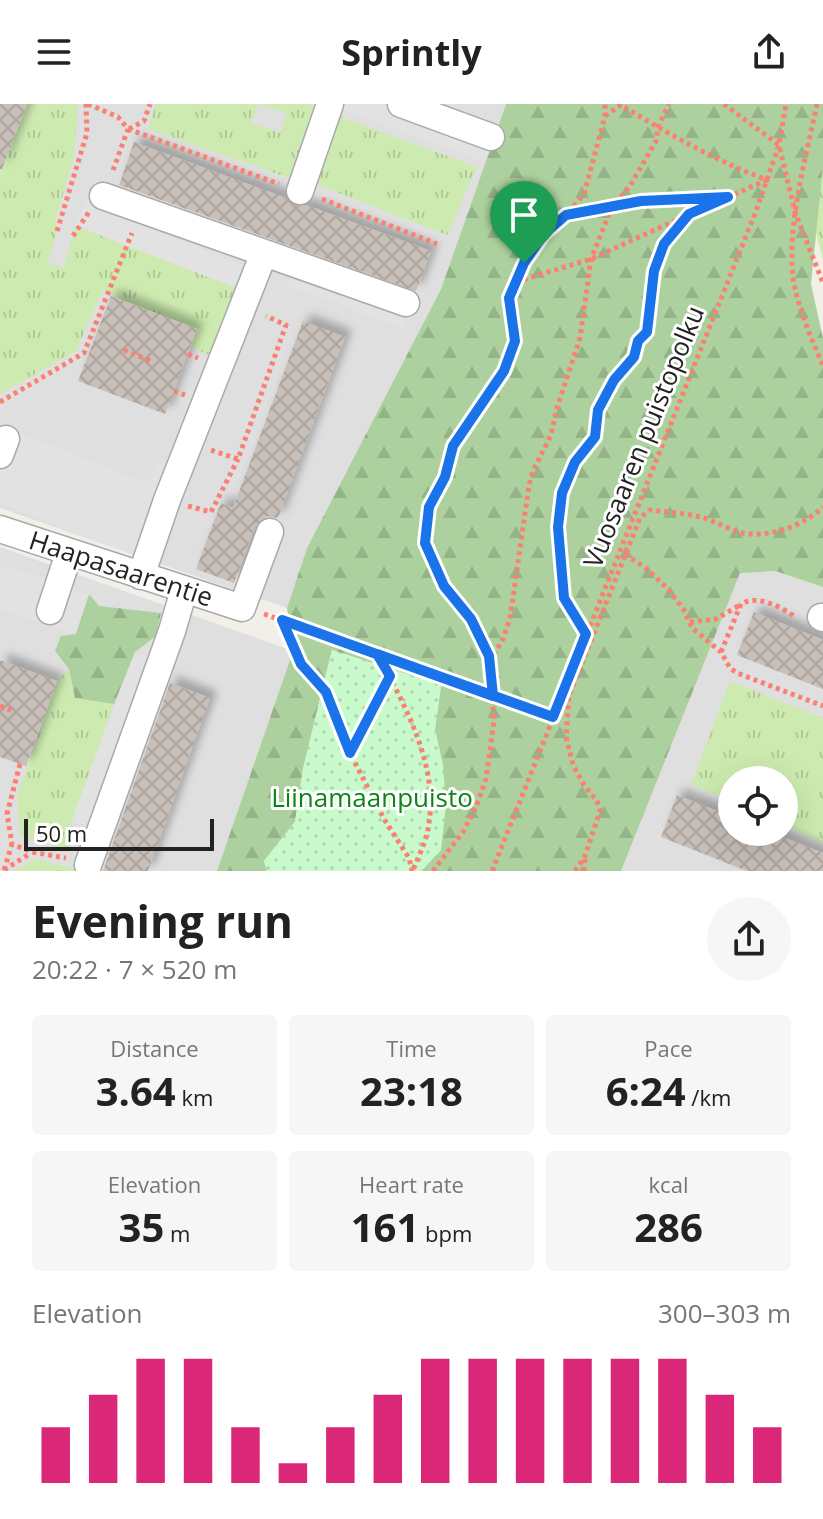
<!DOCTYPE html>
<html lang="en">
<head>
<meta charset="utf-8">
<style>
	:root { --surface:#fff; --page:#f6f6f6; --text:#222; --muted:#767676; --accent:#db2777 }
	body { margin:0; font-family:"Open Sans",sans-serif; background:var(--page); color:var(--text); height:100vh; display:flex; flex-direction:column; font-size:30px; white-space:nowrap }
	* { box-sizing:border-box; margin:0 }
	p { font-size:26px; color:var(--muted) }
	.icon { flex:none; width:44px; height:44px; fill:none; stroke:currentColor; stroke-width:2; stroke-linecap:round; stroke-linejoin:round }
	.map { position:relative; height:767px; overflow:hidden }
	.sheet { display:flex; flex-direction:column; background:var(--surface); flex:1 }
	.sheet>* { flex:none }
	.fabs { position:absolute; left:718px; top:662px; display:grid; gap:16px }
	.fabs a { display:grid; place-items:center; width:80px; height:80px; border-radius:50%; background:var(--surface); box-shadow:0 8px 32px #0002; font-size:40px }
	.scale { position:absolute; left:24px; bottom:20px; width:190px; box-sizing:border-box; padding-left:8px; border:4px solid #222; border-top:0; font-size:22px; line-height:28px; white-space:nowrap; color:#222; -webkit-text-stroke:6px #fff; paint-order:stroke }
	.pin { position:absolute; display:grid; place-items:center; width:68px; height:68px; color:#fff; margin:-82px -34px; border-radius:50% 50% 50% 0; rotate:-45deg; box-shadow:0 0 8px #0007 }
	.pin .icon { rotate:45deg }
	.round { display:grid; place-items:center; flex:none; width:84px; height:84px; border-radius:42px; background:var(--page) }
	.summary { display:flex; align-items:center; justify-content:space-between; height:136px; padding:0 32px }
	h1 { font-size:44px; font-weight:700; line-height:60px }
	.stats { display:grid; grid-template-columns:repeat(3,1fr); gap:12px; height:136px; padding:8px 32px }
	.stats div { display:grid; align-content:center; border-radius:8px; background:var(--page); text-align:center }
	.stats b { font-size:40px; font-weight:700 }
	.stats small { font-size:22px; font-weight:400 }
	.stats p { font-size:22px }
	.chart { height:224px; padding:16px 32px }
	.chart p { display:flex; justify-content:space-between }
	.chart svg { width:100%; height:144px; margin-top:8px; stroke:var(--accent); stroke-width:6 }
	header { display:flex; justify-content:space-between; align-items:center; height:104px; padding:0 32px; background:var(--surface); font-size:36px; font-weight:700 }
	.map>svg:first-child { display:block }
	.residential { fill:#e0dfdf; fill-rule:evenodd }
	.grass { fill:url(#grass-tufts) }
	.forest { fill:url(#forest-firs) }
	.park { fill:url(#park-dots) }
	.parking { fill:#e2e2e2 }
	.building { fill:url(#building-cross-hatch); filter:url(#shadow) }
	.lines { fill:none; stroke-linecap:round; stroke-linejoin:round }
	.minor-casing { stroke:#a9a9a9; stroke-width:29 }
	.path { stroke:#fa8072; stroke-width:5; stroke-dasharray:4 4; stroke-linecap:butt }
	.minor { stroke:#fff; stroke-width:26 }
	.route-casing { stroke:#fff; stroke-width:16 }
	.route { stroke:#1a73e8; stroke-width:10 }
	.labels { text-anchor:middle; stroke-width:6; stroke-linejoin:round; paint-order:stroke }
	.street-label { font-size:26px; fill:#222; stroke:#fff }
	.park-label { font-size:26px; fill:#0c8416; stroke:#fff }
</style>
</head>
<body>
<header><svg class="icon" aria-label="menu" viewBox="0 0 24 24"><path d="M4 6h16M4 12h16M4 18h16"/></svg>Sprintly<svg class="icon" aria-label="share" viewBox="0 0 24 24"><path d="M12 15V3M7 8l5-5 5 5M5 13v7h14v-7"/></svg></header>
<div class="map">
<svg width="823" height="767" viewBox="0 0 823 767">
	<defs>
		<pattern id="grass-tufts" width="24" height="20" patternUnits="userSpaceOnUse" patternTransform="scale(2)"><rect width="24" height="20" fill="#cdebb0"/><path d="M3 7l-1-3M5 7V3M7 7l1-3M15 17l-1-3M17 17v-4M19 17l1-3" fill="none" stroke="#b0c997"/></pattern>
		<pattern id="forest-firs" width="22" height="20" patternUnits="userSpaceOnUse" patternTransform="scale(2)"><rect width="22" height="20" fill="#add19e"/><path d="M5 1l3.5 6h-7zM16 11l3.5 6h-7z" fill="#95b388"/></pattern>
		<pattern id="park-dots" width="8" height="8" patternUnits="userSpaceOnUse" patternTransform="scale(2)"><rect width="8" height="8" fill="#c8facc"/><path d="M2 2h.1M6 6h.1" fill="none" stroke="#acd6af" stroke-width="1.8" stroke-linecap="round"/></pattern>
		<pattern id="building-cross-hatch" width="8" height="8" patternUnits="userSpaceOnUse" patternTransform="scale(2)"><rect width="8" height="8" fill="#c7bfb8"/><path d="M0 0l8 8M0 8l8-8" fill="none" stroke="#aba49e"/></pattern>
		<filter id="shadow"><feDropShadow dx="7" dy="-7" stdDeviation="4" flood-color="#0004"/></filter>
	</defs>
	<rect width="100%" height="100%" fill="#f2efe9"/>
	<path class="residential" d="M 0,0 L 506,0 L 441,185 L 307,444 L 287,504 L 0,404 Z
		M 0,443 L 293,547 L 217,767 L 0,767 Z
		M 775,467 L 823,483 L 823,767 L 621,767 L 740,468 ZM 732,676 L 784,676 L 784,728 L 732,728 Z"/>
	<path class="grass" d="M 27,0 L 76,0 L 78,4 L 74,53 L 56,114 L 57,127 L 48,159 L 63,164 L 76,122 L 237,184 L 211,252 L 191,242 L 197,225 L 119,195 L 103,186 L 76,247 L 0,290 L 0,69 Z
		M 156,0 L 258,0 L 251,19 L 280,29 L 287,10 L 259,0 L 308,0 L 319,4 L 292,75 L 148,25 Z
		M 339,12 L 477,63 L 447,131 L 313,79 Z
		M 823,62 L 823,156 L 815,124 Z
		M 69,565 L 75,594 L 114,600 L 72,716 L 69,746 L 20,732 L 17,692 L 57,577 Z
		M 730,577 L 823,614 L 823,739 L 784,721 L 784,676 L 732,676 L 732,698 L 691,680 Z
		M 36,755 L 84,767 L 15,767 Z"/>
	<path class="forest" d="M 506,0 L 823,0 L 823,62 L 811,180 L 823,234 L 823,483 L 775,467 L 740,469 L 621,767 L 421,767 L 441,746 L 438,643 L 435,625 L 441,581 L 332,546 L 303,665 L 295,718 L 264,757 L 267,767 L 217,767 L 293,547 L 287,504 L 307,444 L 441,185 Z
		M 89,490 L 99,502 L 161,509 L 156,532 L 135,548 L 114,600 L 75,594 L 69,565 L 55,547 L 61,532 L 76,530 Z"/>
	<path class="park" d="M 332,546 L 441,581 L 435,625 L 443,661 L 446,701 L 441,746 L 421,767 L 267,767 L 264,757 L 295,718 L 303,665 Z"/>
	<path class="parking" d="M 326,0 L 385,0 L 491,39 L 485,58 Z
		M 85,99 L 246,162 L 237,184 L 76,122 Z
		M 295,161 L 410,205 L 403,225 L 287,181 Z
		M 0,321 L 148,379 L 157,358 L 173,364 L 138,453 L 0,399 Z
		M 3,461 L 89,490 L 75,530 L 0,505 L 0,469 Z
		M 135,548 L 155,552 L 94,725 L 72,716 Z"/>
	<path class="building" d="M 0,0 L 27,0 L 2,65 L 0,65 Z
		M 134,38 L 286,94 L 294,102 L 306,101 L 431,147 L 416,187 L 119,81 Z
		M 111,192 L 197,225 L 165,310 L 78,277 Z
		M 303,217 L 345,233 L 278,414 L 267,412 L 255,422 L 234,479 L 196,465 L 221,399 L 233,404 Z
		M 754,508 L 823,536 L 823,585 L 737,551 Z
		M 0,556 L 57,577 L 26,662 L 0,653 Z
		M 170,579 L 210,594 L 148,767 L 103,767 Z
		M 677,691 L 732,713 L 732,728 L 770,728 L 823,749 L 823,767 L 747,767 L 661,733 Z"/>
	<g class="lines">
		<g class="minor-casing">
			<path id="minor" d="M 401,0 L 491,33
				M 300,87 L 330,0
				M 103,92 L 406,199
				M 0,351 L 6,335
				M 0,425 L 242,504 L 270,428
				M 141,472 L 167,396 L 264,149
				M 50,507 L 69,449
				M 821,513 L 823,514
				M 88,761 L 172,527 L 184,486"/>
		</g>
		<path class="path" d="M 88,0 L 118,13 L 128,25 L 112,69
			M 724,0 L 779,41 L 795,108 L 823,179
			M 817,0 C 806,54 787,119 793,173 C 797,203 812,235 823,262
			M 605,12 L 622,0
			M 128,25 L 279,80
			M 129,25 L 144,17 L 150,0
			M 322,95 L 437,140
			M 566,111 L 641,97 L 723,94
			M 57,127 L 87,29 L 86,0
			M 73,132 L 89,108
			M 516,178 L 591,155 L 685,112
			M 124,246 L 151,257
			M 188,250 L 198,254
			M 174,287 L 185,291
			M 0,298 L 84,249 L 132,129
			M 211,346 L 238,355 L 286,221 L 266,212
			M 188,402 L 211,408 L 238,355
			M 625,450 L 647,465 L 668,485 L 684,506 L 692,524 L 721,548 L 730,564 L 737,569 L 823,602
			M 264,510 L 553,613
			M 282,518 L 301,560 L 326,588 L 350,649 L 384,715 L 409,754 L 412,767
			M 690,518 L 716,515 L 740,501
			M 586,529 L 564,494 L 558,423 L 562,389 L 575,358 L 595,333 L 598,306 L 614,276 L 634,253 L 638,237 L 647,228 L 654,167 L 664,140 L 689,110 L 767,76 C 714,56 667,29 619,0
			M 721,548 L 741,500 C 758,490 780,503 796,513
			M 378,550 C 404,601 438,659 429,719 C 427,736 419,751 413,766
			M 490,558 L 503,535 L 510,514 L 529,381 L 533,367 L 551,331 L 556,307 L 580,234 L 591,155 L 611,105 L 630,82 L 656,37 L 658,23 L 669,0
			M 0,602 L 13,607
			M 351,648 L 390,572
			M 20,660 L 7,710 L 12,740 L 32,748 L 66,754
			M 4,766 L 31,749
			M 4,766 L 12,740
			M 433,767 L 463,728 L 476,703 L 486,675 L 494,617 L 489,552 L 471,515 L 444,482 L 425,439 L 429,403 L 445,373 L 453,342 L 504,267 L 515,237 L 509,194 L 524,159 L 544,130 L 566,111 L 584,90 L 605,12 L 605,0
			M 492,767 L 756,107 L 779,41 L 786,0
			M 575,767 L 585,752 L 600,707 L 597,697 L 584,681 L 573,661 L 566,633 L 569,592 L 640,414 L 650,406 C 667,408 684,409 700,413 C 715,416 728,426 742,429 C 770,434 803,422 823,403
			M 584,767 L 585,752"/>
		<use href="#minor" class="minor"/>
	</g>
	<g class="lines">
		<g class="route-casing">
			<path id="route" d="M 524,159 L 509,194 L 515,237 L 504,267 L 453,342 L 445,373 L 429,403 L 425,439 L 444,482 L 471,515 L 489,552 L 493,592 L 282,516 L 301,560 L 326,588 L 350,649 L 390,572 L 377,550 C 436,571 494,592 553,613 L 586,530 L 564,494 L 558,423 L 562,389 L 575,358 L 595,333 L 598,306 L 614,276 L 634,253 L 638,237 L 647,228 L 654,167 L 664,140 L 689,110 L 728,93 L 641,97 L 566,111 L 544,130 L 524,159"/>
		</g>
		<use href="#route" class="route"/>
	</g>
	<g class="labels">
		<g class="street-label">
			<text transform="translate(644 333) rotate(-68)" y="9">Vuosaaren puistopolku</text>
			<text transform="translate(121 465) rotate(18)" y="9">Haapasaarentie</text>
		</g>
		<g class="park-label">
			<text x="372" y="703">Liinamaanpuisto</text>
		</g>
	</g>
</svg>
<div class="fabs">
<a><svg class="icon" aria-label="locate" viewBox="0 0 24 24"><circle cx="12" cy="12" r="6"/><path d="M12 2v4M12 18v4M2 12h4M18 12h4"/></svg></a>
</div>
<div class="scale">50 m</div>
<div class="pin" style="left:524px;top:159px;background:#1e9e55"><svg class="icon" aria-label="arrive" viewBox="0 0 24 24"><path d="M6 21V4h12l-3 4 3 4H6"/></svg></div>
</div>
<section class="sheet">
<div class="summary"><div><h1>Evening run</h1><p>20:22 · 7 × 520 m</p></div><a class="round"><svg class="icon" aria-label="share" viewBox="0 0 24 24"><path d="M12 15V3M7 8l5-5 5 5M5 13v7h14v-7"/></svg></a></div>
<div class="stats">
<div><p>Distance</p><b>3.64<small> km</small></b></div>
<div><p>Time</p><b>23:18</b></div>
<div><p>Pace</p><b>6:24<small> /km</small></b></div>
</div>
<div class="stats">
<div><p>Elevation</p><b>35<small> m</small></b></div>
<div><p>Heart rate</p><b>161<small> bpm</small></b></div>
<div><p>kcal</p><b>286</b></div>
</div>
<div class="chart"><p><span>Elevation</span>300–303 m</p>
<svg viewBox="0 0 160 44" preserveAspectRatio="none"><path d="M5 44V27M15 44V17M25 44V6M35 44V6M45 44V27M55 44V38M65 44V27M75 44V17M85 44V6M95 44V6M105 44V6M115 44V6M125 44V6M135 44V6M145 44V17M155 44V27"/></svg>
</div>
</section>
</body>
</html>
